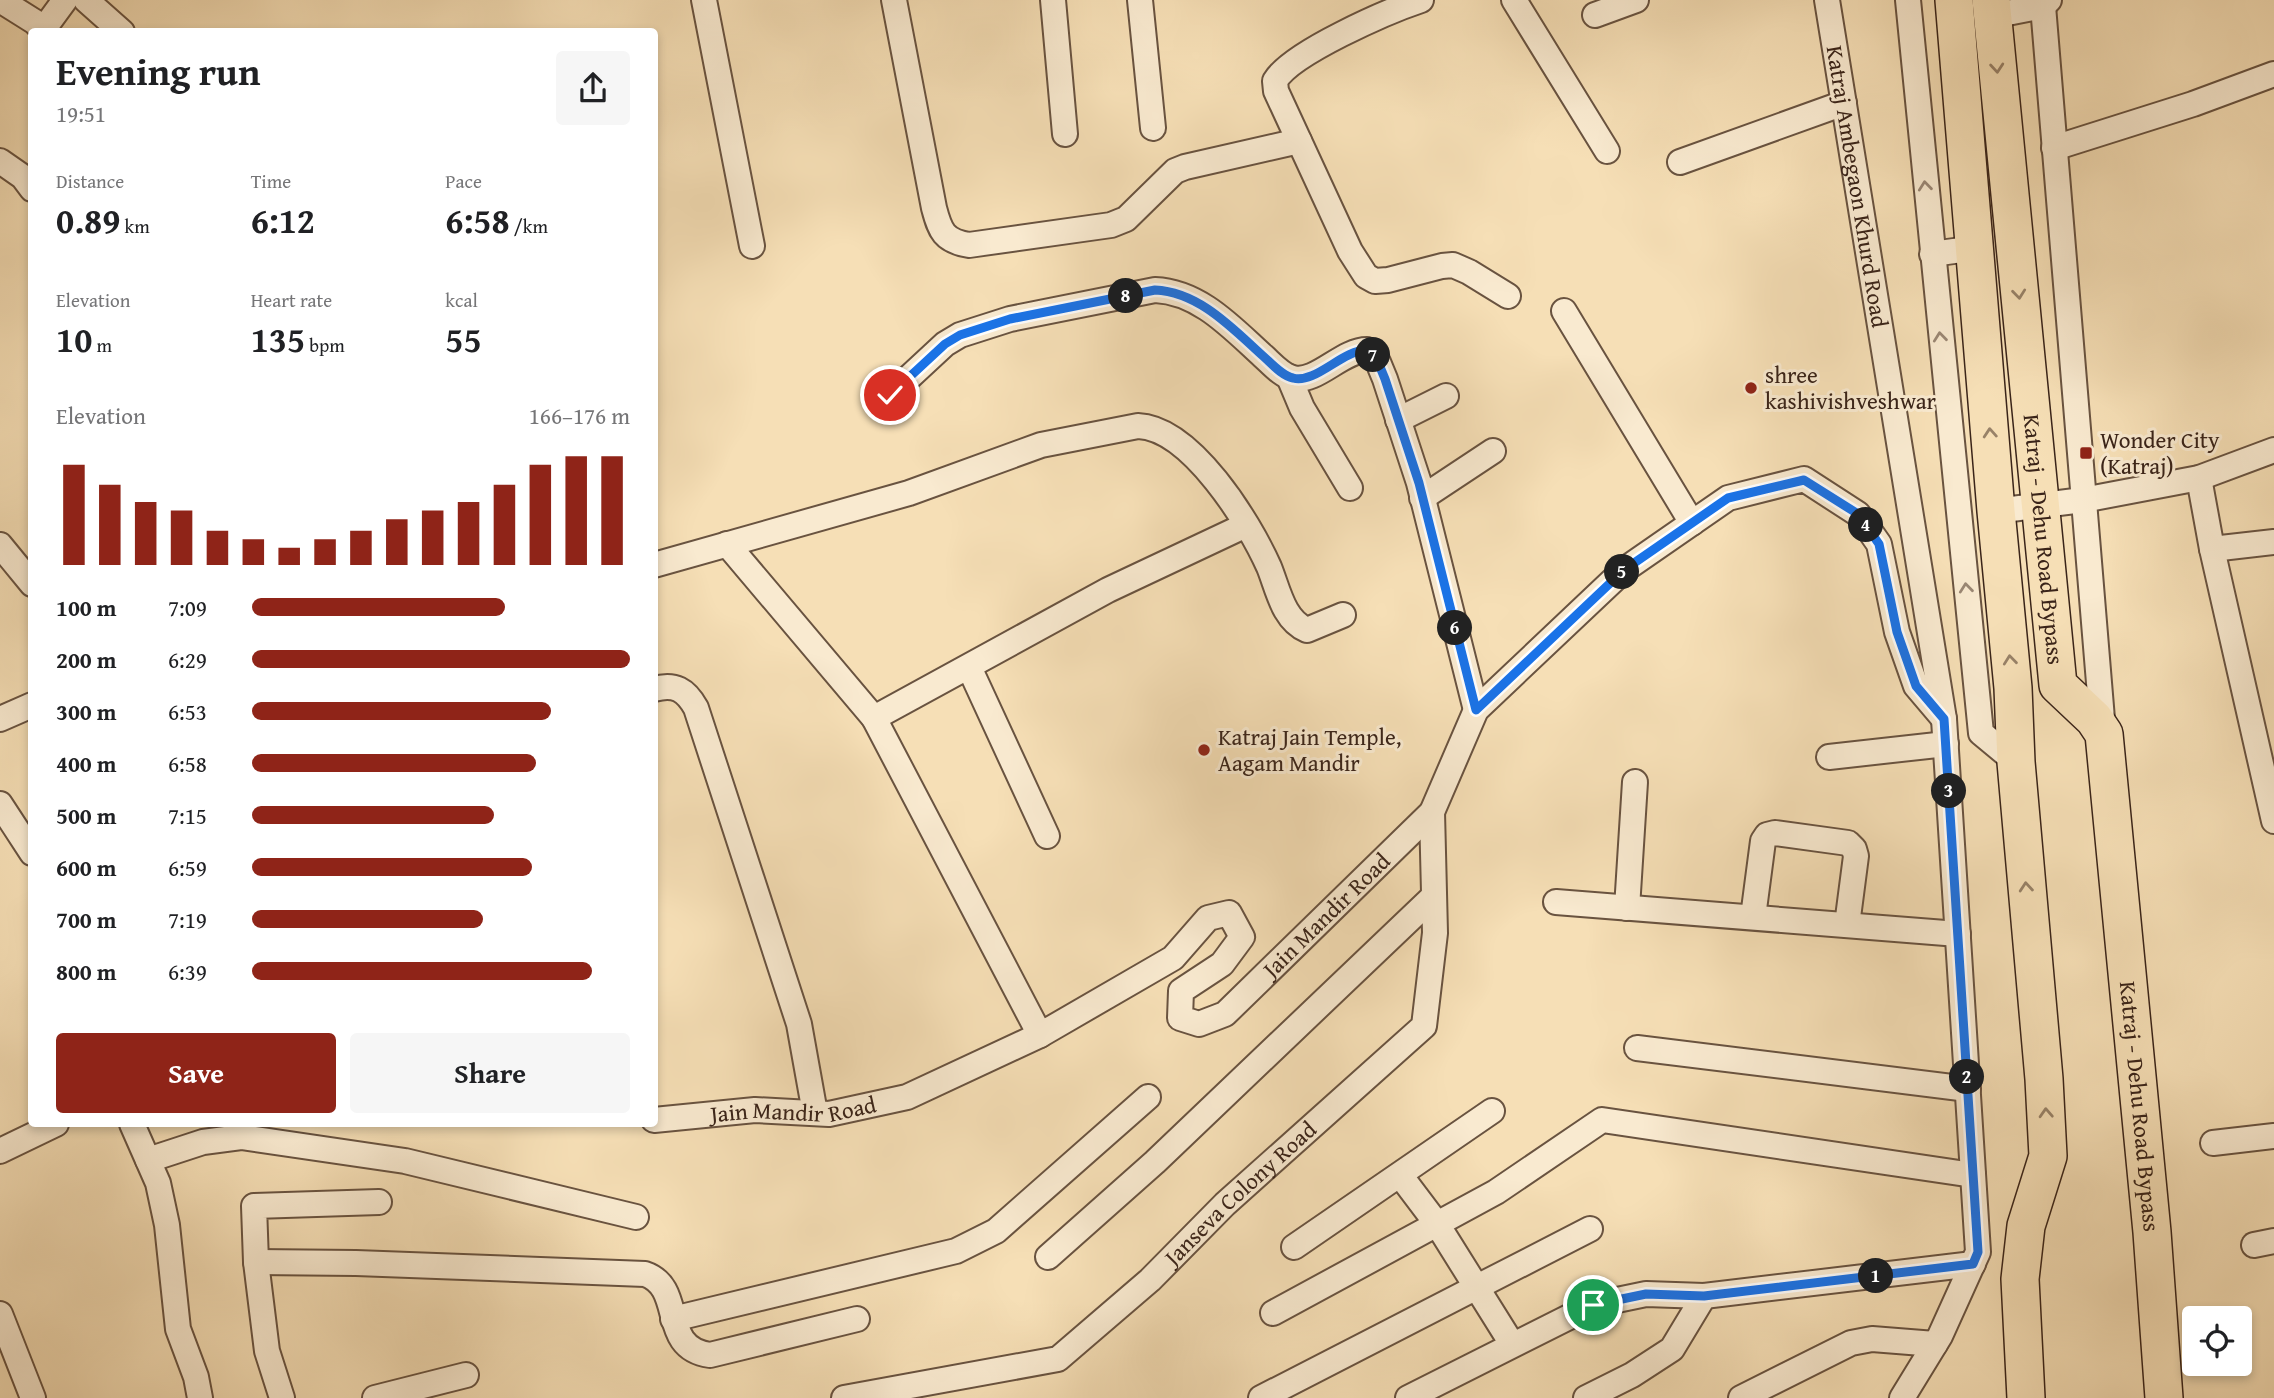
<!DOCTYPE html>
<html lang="en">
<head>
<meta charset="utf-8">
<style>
	:root { --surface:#fff; --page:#f6f6f6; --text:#202124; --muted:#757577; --accent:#8f2418 }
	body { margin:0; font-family:"Gentium Book Plus",serif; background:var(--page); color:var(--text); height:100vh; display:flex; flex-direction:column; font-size:26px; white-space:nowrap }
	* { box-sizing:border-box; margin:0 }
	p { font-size:23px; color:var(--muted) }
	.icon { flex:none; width:38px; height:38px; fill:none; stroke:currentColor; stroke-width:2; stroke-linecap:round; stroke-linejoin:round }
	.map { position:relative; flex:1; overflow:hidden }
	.panel { position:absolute; left:28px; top:28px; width:630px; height:1099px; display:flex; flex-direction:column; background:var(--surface); border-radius:7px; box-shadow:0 4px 10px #0003 }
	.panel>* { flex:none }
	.fabs { position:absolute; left:2182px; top:1306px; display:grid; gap:14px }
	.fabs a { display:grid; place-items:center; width:70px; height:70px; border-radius:7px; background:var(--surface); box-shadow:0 4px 10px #0003; font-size:35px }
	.pin { position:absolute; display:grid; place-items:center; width:60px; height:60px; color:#fff; margin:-30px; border:4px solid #fff; border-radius:50%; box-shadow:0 2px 7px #0007 }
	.km { position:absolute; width:35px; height:35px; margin:-18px; border-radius:50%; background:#222; color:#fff; font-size:19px; line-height:35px; text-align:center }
	.round { display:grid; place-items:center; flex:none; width:74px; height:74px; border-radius:7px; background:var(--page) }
	.headline { display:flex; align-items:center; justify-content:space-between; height:119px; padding:0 28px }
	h1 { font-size:38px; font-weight:600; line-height:52px }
	.stats { display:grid; grid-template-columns:repeat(3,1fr); gap:10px; height:119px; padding:7px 28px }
	.stats div { display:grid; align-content:center }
	.stats b { font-size:35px; font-weight:600 }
	.stats small { font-size:19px; font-weight:400 }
	.stats p { font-size:19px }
	.chart { height:196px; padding:14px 28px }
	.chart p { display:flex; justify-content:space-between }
	.chart svg { width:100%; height:126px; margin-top:7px; stroke:var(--accent); stroke-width:6 }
	.cta { display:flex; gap:14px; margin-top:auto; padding:14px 28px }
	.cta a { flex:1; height:80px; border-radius:7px; background:var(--accent); color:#fff; font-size:28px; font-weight:600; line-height:80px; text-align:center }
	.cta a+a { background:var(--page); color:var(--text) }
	ul { padding:0 28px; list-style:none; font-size:23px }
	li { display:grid; grid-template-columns:112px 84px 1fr; align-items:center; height:52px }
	li i { height:18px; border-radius:9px; background:var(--accent) }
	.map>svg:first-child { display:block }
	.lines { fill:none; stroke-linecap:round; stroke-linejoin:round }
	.minor-casing { stroke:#695340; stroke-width:28 }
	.highway-casing { stroke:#3a2419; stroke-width:40 }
	.minor { stroke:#f9ead0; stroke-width:24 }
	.highway { stroke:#f6dfb6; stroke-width:37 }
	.oneway { stroke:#988268 }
	.oneway2 { stroke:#9a8774 }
	.route-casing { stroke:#fff; stroke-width:14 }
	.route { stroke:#1a73e8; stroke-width:9 }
	.poi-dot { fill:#8f2418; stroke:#f9ead0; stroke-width:2.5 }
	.labels { text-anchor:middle; stroke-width:6; stroke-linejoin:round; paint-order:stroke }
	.street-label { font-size:23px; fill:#3a2419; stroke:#f9ead0 }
	.poi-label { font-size:23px; fill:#3a2419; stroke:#f9ead0; text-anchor:start }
</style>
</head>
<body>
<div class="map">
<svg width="2274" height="1398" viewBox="0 0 2274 1398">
	<rect width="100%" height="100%" fill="#f6dfb6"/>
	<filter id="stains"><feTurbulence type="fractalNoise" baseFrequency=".00286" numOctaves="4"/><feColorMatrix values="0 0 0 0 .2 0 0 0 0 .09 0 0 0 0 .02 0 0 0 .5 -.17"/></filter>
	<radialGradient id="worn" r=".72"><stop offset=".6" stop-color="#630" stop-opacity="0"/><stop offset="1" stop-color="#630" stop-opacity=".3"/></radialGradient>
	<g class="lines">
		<g class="minor-casing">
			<g id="minor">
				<path d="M 0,0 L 35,22 L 44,32"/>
				<path d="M 86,0 L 122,32"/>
				<path d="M 704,0 L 752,246"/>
				<path d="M 894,0 L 934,208 C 940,231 944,241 969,245 L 1111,225 L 1126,219 L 1175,171 L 1185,167 L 1299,141"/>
				<path d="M 1053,0 L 1065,134"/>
				<path d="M 1140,0 L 1153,128"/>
				<path d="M 1421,0 C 1388,11 1291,53 1275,81 L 1276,91 L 1350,251 L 1366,276 L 1375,281 L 1388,280 L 1442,266 L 1453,265 L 1469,272 L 1508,296"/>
				<path d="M 1514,0 L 1607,151"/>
				<path id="s1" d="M 1827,0 L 1944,719 L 1978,1252 L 1940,1336 L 1902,1398"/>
				<path d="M 1908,0 L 1981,733 L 2016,762"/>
				<path d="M 2043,6 L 2103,731"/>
				<path d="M 1595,15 L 1636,0"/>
				<path d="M 1992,16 L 2043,6 L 2049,0"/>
				<path d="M 43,30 L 65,0"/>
				<path d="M 2054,148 L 2193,104 L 2274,74"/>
				<path d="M 0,161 L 23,177 L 32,189"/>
				<path d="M 1680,162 L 1844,103"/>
				<path d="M 1932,254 L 1976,248"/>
				<path d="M 1564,311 L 1692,523"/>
				<path d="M 1289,377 L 1302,408 L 1350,488"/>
				<path d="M 890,395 L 945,344 L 960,335 L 1010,319 L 1155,290 C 1200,292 1232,328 1263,356 C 1271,363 1282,376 1293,378 C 1316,384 1342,350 1367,350 L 1378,362 L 1385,379 L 1419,483 L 1476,710"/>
				<path d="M 1398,420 L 1446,396"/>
				<path d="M 2199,478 L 2212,549 L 2274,821"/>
				<path d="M 1422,498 L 1493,451"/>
				<path d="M 1996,511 L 2083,500 L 2199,478 L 2274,450"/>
				<path d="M 727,544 L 874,718"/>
				<path d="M 0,545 L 32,584"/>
				<path d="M 2212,549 L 2274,542"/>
				<path d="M 654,565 L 909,493 L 1041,445 L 1138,426 C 1191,428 1249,522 1269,567 C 1278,589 1283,620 1307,630 L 1343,615"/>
				<path d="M 969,667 L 1047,836"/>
				<path d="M 654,689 C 675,683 686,690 696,708 L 799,1024 L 815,1113"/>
				<path d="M 0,719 L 32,705"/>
				<path d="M 1829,757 L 1946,744"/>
				<path d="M 0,804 L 32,853"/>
				<path d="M 1556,902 L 1958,934"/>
				<path d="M 1627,908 L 1635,782"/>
				<path d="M 1753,917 L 1763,841 L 1767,835 L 1775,833 L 1848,843 L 1854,849 L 1856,856 L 1847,925"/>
				<path d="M 1040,1035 L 874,718 L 1108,590 L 1246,525"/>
				<path d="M 1637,1048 L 1968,1089"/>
				<path id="s2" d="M 654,1120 L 755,1110 L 829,1114 L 907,1097 L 1040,1035 L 1173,958 L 1208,918 L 1229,913 L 1242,937 L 1222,964 L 1181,991 L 1180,1018 L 1199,1024 L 1225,1014 L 1432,812 L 1476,710 L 1624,570 L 1728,498 L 1804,479 L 1858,514 L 1879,544 L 1897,632 L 1916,686 L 1944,719"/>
				<path d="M 132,1124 L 158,1183 L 167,1225 L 178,1329 L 196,1377 L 200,1398"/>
				<path d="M 2213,1143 L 2274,1136"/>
				<path d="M 0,1151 L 56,1124"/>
				<path d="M 148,1160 L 203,1142 L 241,1137 L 405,1161 L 636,1217"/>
				<path d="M 1400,1175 L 1437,1224 L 1512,1344"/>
				<path d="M 2254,1245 L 2274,1241"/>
				<path d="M 1294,1247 L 1492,1111"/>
				<path d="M 1048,1257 L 1155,1162 L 1434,896"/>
				<path d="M 256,1262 L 356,1263 L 645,1274 C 686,1288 658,1348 710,1355 L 857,1319"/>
				<path d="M 1273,1313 L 1496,1192 L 1602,1120 L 1973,1175"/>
				<path d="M 0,1314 L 33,1398"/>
				<path d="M 673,1319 L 956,1251 L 996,1231 L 1148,1097"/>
				<path d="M 282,1398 L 267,1351 L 256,1262 L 254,1206 L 379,1202"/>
				<path d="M 375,1398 L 466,1375"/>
				<path id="s3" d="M 844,1398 L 1058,1359 L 1150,1280 L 1225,1204 L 1424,1026 L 1435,933 L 1432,812"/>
				<path d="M 1261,1398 L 1590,1229"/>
				<path d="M 1408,1398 L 1593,1305 L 1646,1294 L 1704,1296 L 1973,1264"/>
				<path d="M 1586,1398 L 1632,1375 L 1672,1349 L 1704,1296"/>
				<path d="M 1741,1398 L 1851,1343 L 1872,1339 L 1935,1344"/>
			</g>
		</g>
		<g class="highway-casing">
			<g id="highway">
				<path d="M 1954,0 L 1996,511 L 2013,688 L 2016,762 L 2044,1079 L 2048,1156 L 2026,1226 L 2020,1279 L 2026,1398"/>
				<path id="s4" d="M 1991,0 L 2058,685 L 2094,719 L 2104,734 L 2152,1232 L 2164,1398"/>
			</g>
		</g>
		<use href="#minor" class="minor"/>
		<use href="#highway" class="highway"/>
	</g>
	<defs><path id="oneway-chevron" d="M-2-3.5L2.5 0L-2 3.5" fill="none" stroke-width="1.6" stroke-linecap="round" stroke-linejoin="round" transform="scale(1.75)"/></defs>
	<g class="oneway">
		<use href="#oneway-chevron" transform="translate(1997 68) rotate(85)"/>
		<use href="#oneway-chevron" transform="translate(2019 294) rotate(84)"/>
		<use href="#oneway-chevron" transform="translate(1990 433) rotate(-94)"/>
		<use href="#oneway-chevron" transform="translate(2010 660) rotate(-96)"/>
		<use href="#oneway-chevron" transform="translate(2026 887) rotate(-95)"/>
		<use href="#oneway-chevron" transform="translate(2046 1113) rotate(-93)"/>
	</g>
	<g class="oneway2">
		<use href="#oneway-chevron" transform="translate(1925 186) rotate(-96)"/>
		<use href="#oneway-chevron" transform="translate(1940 337) rotate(-96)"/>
		<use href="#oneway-chevron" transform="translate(1966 588) rotate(-96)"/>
	</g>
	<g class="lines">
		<g class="route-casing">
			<path id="route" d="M 890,395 L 945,344 L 960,335 L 1010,319 L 1155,290 C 1199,292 1232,328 1263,356 C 1271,363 1282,376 1293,378 C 1316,384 1342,350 1367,350 L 1378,362 L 1385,379 L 1419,483 L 1476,710 L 1624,570 L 1728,498 L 1804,480 L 1858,514 L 1879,544 L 1897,632 L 1916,686 L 1944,719 L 1978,1252 L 1973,1264 L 1704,1296 L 1646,1294 L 1593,1305"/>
		</g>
		<use href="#route" class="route"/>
	</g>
	<g class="poi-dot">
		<circle cx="1751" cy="388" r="7"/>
		<rect x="2079" y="446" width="14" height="14" rx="3.5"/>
		<circle cx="1204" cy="750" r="7"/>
	</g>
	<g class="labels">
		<g class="street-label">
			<text dy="8" stroke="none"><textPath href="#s1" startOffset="189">Katraj Ambegaon Khurd Road</textPath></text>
			<text dy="8" stroke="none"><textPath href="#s4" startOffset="542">Katraj - Dehu Road Bypass</textPath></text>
			<text dy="8" stroke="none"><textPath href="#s2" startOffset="957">Jain Mandir Road</textPath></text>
			<text dy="8" stroke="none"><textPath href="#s2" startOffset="140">Jain Mandir Road</textPath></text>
			<text dy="8" stroke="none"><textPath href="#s4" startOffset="1130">Katraj - Dehu Road Bypass</textPath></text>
			<text dy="8" stroke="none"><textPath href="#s3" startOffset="464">Janseva Colony Road</textPath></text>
		</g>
		<g class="poi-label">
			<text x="1765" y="383">shree<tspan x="1765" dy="26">kashivishveshwar</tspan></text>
			<text x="2100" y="448">Wonder City<tspan x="2100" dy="26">(Katraj)</tspan></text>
			<text x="1218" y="745">Katraj Jain Temple,<tspan x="1218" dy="26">Aagam Mandir</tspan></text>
		</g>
	</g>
	<rect width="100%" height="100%" filter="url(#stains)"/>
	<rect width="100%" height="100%" fill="url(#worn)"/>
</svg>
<div class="fabs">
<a><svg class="icon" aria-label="locate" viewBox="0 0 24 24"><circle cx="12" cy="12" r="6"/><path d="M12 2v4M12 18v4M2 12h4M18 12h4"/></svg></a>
</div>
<div class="pin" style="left:1593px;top:1305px;background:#1e9e55"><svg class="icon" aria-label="arrive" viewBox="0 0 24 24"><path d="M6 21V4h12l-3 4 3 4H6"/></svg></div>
<div class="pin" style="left:890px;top:395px;background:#d93025"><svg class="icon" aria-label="check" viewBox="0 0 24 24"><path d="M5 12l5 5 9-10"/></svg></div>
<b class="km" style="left:1876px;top:1276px">1</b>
<b class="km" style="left:1967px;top:1077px">2</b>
<b class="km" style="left:1949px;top:791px">3</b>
<b class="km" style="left:1866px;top:525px">4</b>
<b class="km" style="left:1622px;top:572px">5</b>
<b class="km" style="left:1455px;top:628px">6</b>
<b class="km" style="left:1373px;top:355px">7</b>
<b class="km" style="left:1126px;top:296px">8</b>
<section class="panel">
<div class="headline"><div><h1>Evening run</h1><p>19:51</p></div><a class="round"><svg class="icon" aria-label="share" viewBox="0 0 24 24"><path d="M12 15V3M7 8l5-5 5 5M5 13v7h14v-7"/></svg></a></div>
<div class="stats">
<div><p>Distance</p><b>0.89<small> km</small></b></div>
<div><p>Time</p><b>6:12</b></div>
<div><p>Pace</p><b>6:58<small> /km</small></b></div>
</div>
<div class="stats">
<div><p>Elevation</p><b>10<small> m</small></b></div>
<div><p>Heart rate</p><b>135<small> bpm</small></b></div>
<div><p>kcal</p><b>55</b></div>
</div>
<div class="chart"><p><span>Elevation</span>166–176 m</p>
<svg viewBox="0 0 160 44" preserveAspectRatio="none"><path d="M5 44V9M15 44V16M25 44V22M35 44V25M45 44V32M55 44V35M65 44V38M75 44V35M85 44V32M95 44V28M105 44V25M115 44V22M125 44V16M135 44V9M145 44V6M155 44V6"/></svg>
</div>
<ul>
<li><b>100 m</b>7:09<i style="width:67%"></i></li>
<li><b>200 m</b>6:29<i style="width:100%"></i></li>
<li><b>300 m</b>6:53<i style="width:79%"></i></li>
<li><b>400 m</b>6:58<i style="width:75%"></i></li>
<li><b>500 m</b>7:15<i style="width:64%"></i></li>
<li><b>600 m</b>6:59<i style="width:74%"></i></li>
<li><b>700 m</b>7:19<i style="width:61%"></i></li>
<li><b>800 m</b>6:39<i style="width:90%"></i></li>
</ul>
<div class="cta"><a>Save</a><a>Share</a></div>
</section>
</div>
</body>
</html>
